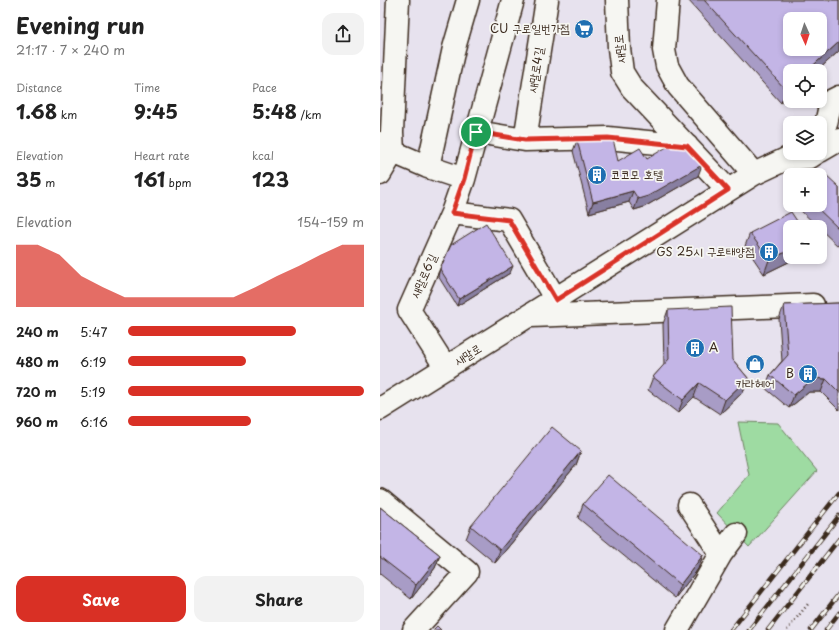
<!DOCTYPE html>
<html lang="en">
<head>
<meta charset="utf-8">
<style>
	:root { --surface:#fff; --page:#f2f2f2; --text:#222; --muted:#767676; --accent:#d93025 }
	body { margin:0; font-family:"Playpen Sans","Poor Story",sans-serif; background:var(--page); color:var(--text); height:100vh; display:flex; flex-direction:column; font-size:15px; white-space:nowrap }
	* { box-sizing:border-box; margin:0 }
	p { font-size:13px; color:var(--muted) }
	.icon { flex:none; width:22px; height:22px; fill:none; stroke:currentColor; stroke-width:2; stroke-linecap:round; stroke-linejoin:round }
	.map { position:relative; flex:1; overflow:hidden }
	.panel { display:flex; flex-direction:column; background:var(--surface); width:380px }
	.panel>* { flex:none }
	.needle { width:26px; rotate:177deg }
	.tools { position:absolute; left:403px; top:12px; display:grid; gap:8px }
	.tools a { display:grid; place-items:center; width:44px; height:44px; border-radius:8px; background:var(--surface); box-shadow:0 2px 6px #0003; font-size:20px }
	.pin { position:absolute; display:grid; place-items:center; width:34px; height:34px; color:#fff; margin:-17px; border:2px solid #fff; border-radius:50%; box-shadow:0 1px 4px #0007 }
	.round { display:grid; place-items:center; flex:none; width:42px; height:42px; border-radius:12px; background:var(--page) }
	.summary { display:flex; align-items:center; justify-content:space-between; height:68px; padding:0 16px }
	h1 { font-size:22px; font-weight:700; line-height:30px }
	.stats { display:grid; grid-template-columns:repeat(3,1fr); gap:6px; height:68px; padding:4px 16px }
	.stats div { display:grid; align-content:center }
	.stats b { font-size:20px; font-weight:700 }
	.stats small { font-size:11px; font-weight:400 }
	.stats p { font-size:11px }
	.chart { height:112px; padding:8px 16px }
	.chart p { display:flex; justify-content:space-between }
	.chart svg { width:100%; height:72px; margin-top:4px; fill:var(--accent); opacity:.7 }
	.action { display:flex; gap:8px; margin-top:auto; padding:8px 16px }
	.action a { flex:1; height:46px; border-radius:12px; background:var(--accent); color:#fff; font-size:16px; font-weight:700; line-height:46px; text-align:center }
	.action a+a { background:var(--page); color:var(--text) }
	ul { padding:0 16px; list-style:none; font-size:13px }
	li { display:grid; grid-template-columns:64px 48px 1fr; align-items:center; height:30px }
	li i { height:10px; border-radius:5px; background:var(--accent) }
	main { display:flex; flex:1; min-height:0 }
	.map>svg:first-child { display:block }
	.green { fill:#9edba2; stroke:#6c8260 }
	.lines { fill:none; stroke-linecap:round; stroke-linejoin:round }
	.minor-casing { stroke:#3b2a1e; stroke-width:25 }
	.major-casing { stroke:#3b2a1e; stroke-width:25 }
	.path { stroke:#3b2a1e; stroke-width:2.5; stroke-dasharray:1 3; stroke-linecap:butt }
	.minor { stroke:#f6f6f2; stroke-width:22 }
	.major { stroke:#f6f6f2; stroke-width:22 }
	.rail-casing { stroke:#3b2a1e; stroke-width:4.5 }
	.rail { stroke:#f6f6f2; stroke-width:3; stroke-dasharray:9; stroke-linecap:butt }
	.wall { fill:#a89cc6; stroke:#3b2a1e }
	.shaded-wall { fill:#887fa1; stroke:#3b2a1e }
	.building { fill:#c3b5e6; stroke:#3b2a1e; fill-rule:evenodd }
	.route-casing { stroke:#fff; stroke-width:8 }
	.route { stroke:#d93025; stroke-width:5 }
	.labels { text-anchor:middle; stroke-width:3.5; stroke-linejoin:round; paint-order:stroke }
	.poi-label { font-size:12px; fill:#3b2a1e; stroke:#f6f6f2; text-anchor:end }
	.street-label { font-size:12px; fill:#3b2a1e; stroke:#f6f6f2 }
</style>
</head>
<body>
<main>
<section class="panel">
<div class="summary"><div><h1>Evening run</h1><p>21:17 · 7 × 240 m</p></div><a class="round"><svg class="icon" aria-label="share" viewBox="0 0 24 24"><path d="M12 15V3M7 8l5-5 5 5M5 13v7h14v-7"/></svg></a></div>
<div class="stats">
<div><p>Distance</p><b>1.68<small> km</small></b></div>
<div><p>Time</p><b>9:45</b></div>
<div><p>Pace</p><b>5:48<small> /km</small></b></div>
</div>
<div class="stats">
<div><p>Elevation</p><b>35<small> m</small></b></div>
<div><p>Heart rate</p><b>161<small> bpm</small></b></div>
<div><p>kcal</p><b>123</b></div>
</div>
<div class="chart"><p><span>Elevation</span>154–159 m</p>
<svg viewBox="0 0 160 44" preserveAspectRatio="none"><path d="M0 44V6L10 6L20 12L30 25L40 32L50 38L60 38L70 38L80 38L90 38L100 38L110 32L120 25L130 19L140 12L150 6L160 6V44z"/></svg>
</div>
<ul>
<li><b>240 m</b>5:47<i style="width:71%"></i></li>
<li><b>480 m</b>6:19<i style="width:50%"></i></li>
<li><b>720 m</b>5:19<i style="width:100%"></i></li>
<li><b>960 m</b>6:16<i style="width:52%"></i></li>
</ul>
<div class="action"><a>Save</a><a>Share</a></div>
</section>
<div class="map">
<svg width="459" height="630" viewBox="0 0 459 630">
	<rect width="100%" height="100%" fill="#e7e2ee"/>
	<filter id="ink" filterUnits="userSpaceOnUse"><feTurbulence type="fractalNoise" baseFrequency=".025" numOctaves="2"/><feDisplacementMap in="SourceGraphic" scale="8" xChannelSelector="R" yChannelSelector="G"/><feConvolveMatrix kernelMatrix="1 2 1 2 8 2 1 2 1" color-interpolation-filters="sRGB"/></filter>
	<g filter="url(#ink)">
		<path class="green" d="M 358,422 L 398,423 L 437,471 L 369,547 L 337,513 L 369,475 Z"/>
		<g class="lines">
			<g class="minor-casing">
				<path id="minor" d="M 18,0 L 12,132 L 13,152 L 48,167 L 84,179
					M 237,0 L 239,48 L 242,72 L 252,88 L 348,190
					M 288,0 L 284,50 L 287,66 L 298,86 L 374,174
					M 97,132 L 145,140 L 228,138 L 307,146
					M 145,140 L 167,0
					M 440,151 L 459,140
					M 48,167 L 74,48 L 88,0
					M 0,174 L 13,152 L 0,143
					M 72,213 L 129,220 L 176,300
					M 151,316 L 433,305
					M 66,368 L 29,310 L 72,213 L 84,179 L 133,0
					M 0,409 L 374,174 L 406,159 L 430,157 L 436,153
					M 0,500 L 87,572 L 34,630
					M 341,554 L 356,534
					M 297,630 L 341,554 L 309,505"/>
			</g>
			<g class="major-casing">
				<path id="major" d="M 446,124 L 451,101 L 459,97"/>
			</g>
			<path class="path" d="M 407,630 L 428,604"/>
			<use href="#minor" class="minor"/>
			<use href="#major" class="major"/>
			<g class="rail-casing">
				<path id="rail" d="M 351,630 L 459,493
					M 369,630 L 459,516
					M 388,630 L 459,539
					M 431,630 L 459,594
					M 446,630 L 459,613"/>
			</g>
			<use href="#rail" class="rail"/>
		</g>
		<path class="wall" d="M 308,0 L 459,0 L 459,51 L 437,71 L 410,71 L 410,95 L 401,103 Z
			M 197,140 L 238,161 L 267,159 L 318,176 L 264,207 L 254,210 L 249,202 L 209,213 L 193,151 Z
			M 459,187 L 459,247 L 440,229 L 440,227 L 438,227 L 418,208 L 419,205 L 440,205 Z
			M 370,233 L 410,257 L 419,257 L 384,274 L 365,246 Z
			M 60,269 L 130,273 L 77,306 L 58,276 Z
			M 459,303 L 459,410 L 441,392 L 429,392 L 409,408 L 385,388 L 390,375 L 402,361 L 399,319 L 404,305 Z
			M 288,310 L 353,360 L 368,378 L 363,392 L 340,414 L 314,397 L 298,413 L 268,390 L 273,377 L 284,365 L 283,324 Z
			M 201,451 L 196,465 L 115,563 L 86,539 L 91,526 Z
			M 203,504 L 323,555 L 318,569 L 295,598 L 198,518 Z
			M 0,507 L 60,555 L 55,568 L 31,599 L 0,574 Z"/>
		<path class="shaded-wall" d="M 459,42 L 459,51 L 437,71 L 427,71 Z
			M 410,86 L 410,95 L 401,103 L 406,90 Z
			M 322,165 L 318,176 L 264,207 L 254,210 L 258,199 Z
			M 253,191 L 249,202 L 209,213 L 213,202 Z
			M 410,250 L 410,257 L 419,257 L 384,274 L 389,260 Z
			M 133,266 L 130,273 L 77,306 L 79,299 Z
			M 368,378 L 363,392 L 340,414 L 345,400 Z
			M 434,378 L 446,379 L 441,392 L 429,392 L 409,408 L 414,395 Z
			M 319,383 L 314,397 L 298,413 L 303,400 Z
			M 201,451 L 196,465 L 115,563 L 120,550 Z
			M 60,555 L 55,568 L 31,599 L 36,585 Z
			M 323,555 L 318,569 L 295,598 L 300,585 Z"/>
		<path class="building" d="M 324,0 L 459,0 L 459,42 L 427,71 L 410,71 L 410,86 L 406,90 ZM 410,19 L 440,19 L 440,49 L 410,49 Z
			M 233,139 L 238,161 L 260,148 L 267,159 L 290,145 L 305,147 L 322,165 L 268,196 L 258,199 L 253,191 L 213,202 L 197,140 Z
			M 444,173 L 459,187 L 459,229 L 434,205 L 440,205 L 440,177 Z
			M 411,212 L 421,227 L 410,227 L 410,250 L 389,260 L 370,233 Z
			M 106,223 L 133,266 L 79,299 L 60,269 L 71,245 Z
			M 459,303 L 459,392 L 446,379 L 434,378 L 414,395 L 390,375 L 408,355 L 404,305 Z
			M 351,307 L 353,360 L 368,378 L 345,400 L 319,383 L 303,400 L 273,377 L 289,359 L 288,310 Z
			M 172,427 L 201,451 L 120,550 L 91,526 Z
			M 228,475 L 323,555 L 300,585 L 203,504 Z
			M 0,507 L 60,555 L 36,585 L 0,557 Z
			M 57,626 L 61,630 L 53,630 Z"/>
	</g>
	<g class="lines" filter="url(#ink)">
		<g class="route-casing">
			<path id="route" d="M 96,132 L 145,140 L 228,138 L 307,146 L 348,190 L 176,300 L 129,220 L 72,213 L 84,179 Z"/>
		</g>
		<use href="#route" class="route"/>
	</g>
	<defs>
		<g id="supermarket-disc" transform="scale(1)"><circle r="9.5" fill="#1f6fb2" stroke="#f6f6f2"/><path d="M-6-5.5h2.5l.6 2H6L4.5 2H-2.5L-4.4-4H-6ZM-1.5 3.2a1.3 1.3 0 1 0 .1 0ZM3 3.2a1.3 1.3 0 1 0 .1 0Z" fill="#fff"/></g>
		<g id="building-disc" transform="scale(1)"><circle r="9.5" fill="#1f6fb2" stroke="#f6f6f2"/><path d="M-4-6H4V6H1V3H-1V6H-4ZM-2.5-4.3h1.7v1.8h-1.7ZM.8-4.3h1.7v1.8H.8ZM-2.5-1h1.7V.8h-1.7ZM.8-1h1.7V.8H.8Z" fill="#fff"/></g>
		<g id="shop-disc" transform="scale(1)"><circle r="9.5" fill="#1f6fb2" stroke="#f6f6f2"/><path d="M-5-2.5h2.3a2.7 3.5 0 0 1 5.4 0H5L5.5 6h-11ZM-1.5-2.5h3a1.5 2.3 0 0 0-3 0Z" fill="#fff"/></g>
	</defs>
	<g fill-rule="evenodd">
		<use href="#supermarket-disc" x="204" y="29"/>
		<use href="#building-disc" x="217" y="175"/>
		<use href="#building-disc" x="389" y="252"/>
		<use href="#building-disc" x="315" y="348"/>
		<use href="#shop-disc" x="375" y="364"/>
		<use href="#building-disc" x="428" y="374"/>
	</g>
	<g class="labels">
		<g class="poi-label">
			<text x="190" y="33">CU 구로일번가점</text>
			<text x="231" y="179" text-anchor="start">코코모 호텔</text>
			<text x="375" y="256">GS 25시 구로태양점</text>
			<text x="329" y="352" text-anchor="start">A</text>
			<text x="414" y="378">B</text>
			<text x="375" y="388" text-anchor="middle">카라헤어</text>
		</g>
		<g class="street-label">
			<text transform="translate(240 49) rotate(-96)" y="4">새말로</text>
			<text transform="translate(156 70) rotate(-81)" y="4">새말로4길</text>
			<text transform="translate(44 276) rotate(-66)" y="4">새말로6길</text>
			<text transform="translate(88 355) rotate(-32)" y="4">새말로</text>
		</g>
	</g>
</svg>
<div class="tools">
<a><svg class="needle" viewBox="-14 -14 28 28"><path d="M0-13l5 13h-10z" fill="#e53935"/><path d="M0 13l5-13h-10z" fill="#767676"/></svg></a>
<a><svg class="icon" aria-label="locate" viewBox="0 0 24 24"><circle cx="12" cy="12" r="6"/><path d="M12 2v4M12 18v4M2 12h4M18 12h4"/></svg></a>
<a><svg class="icon" aria-label="layers" viewBox="0 0 24 24"><path d="M12 4l9 5-9 5-9-5zM3 14l9 5 9-5"/></svg></a>
<a>+</a>
<a>−</a>
</div>
<div class="pin" style="left:96px;top:132px;background:#1e9e55"><svg class="icon" aria-label="arrive" viewBox="0 0 24 24"><path d="M6 21V4h12l-3 4 3 4H6"/></svg></div>
</div>
</main>
</body>
</html>
